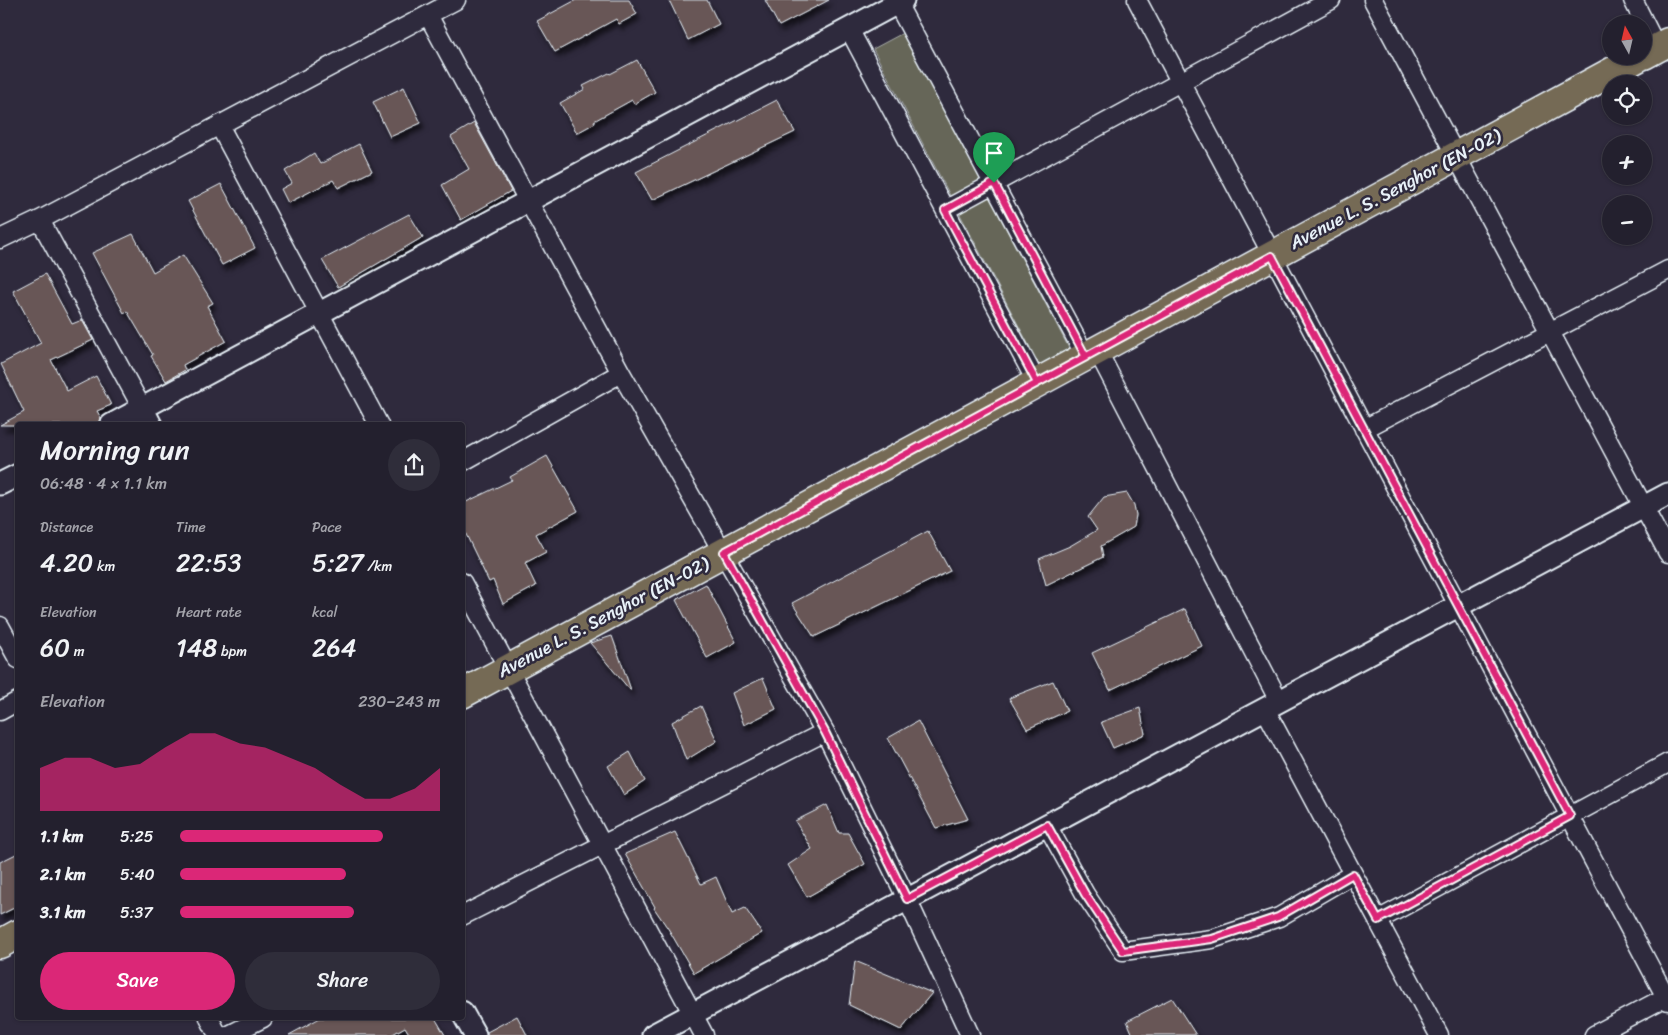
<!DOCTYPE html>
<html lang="en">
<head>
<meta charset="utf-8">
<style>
	:root { --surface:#23202e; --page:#2f2d3a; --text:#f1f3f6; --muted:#a3a3aa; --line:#403e4a; --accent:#db2777 }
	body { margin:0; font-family:Sriracha,sans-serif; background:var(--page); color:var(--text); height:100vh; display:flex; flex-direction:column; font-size:19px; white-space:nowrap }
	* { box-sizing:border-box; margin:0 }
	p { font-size:16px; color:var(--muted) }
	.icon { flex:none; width:28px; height:28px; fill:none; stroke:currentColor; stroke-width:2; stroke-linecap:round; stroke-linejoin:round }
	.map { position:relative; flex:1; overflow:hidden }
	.drawer { position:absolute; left:15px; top:422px; width:450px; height:598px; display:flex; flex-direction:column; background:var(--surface); border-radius:5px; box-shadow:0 1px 4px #0004,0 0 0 1px var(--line) }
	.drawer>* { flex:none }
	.needle { width:32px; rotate:352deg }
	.controls { position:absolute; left:1602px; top:15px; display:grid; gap:10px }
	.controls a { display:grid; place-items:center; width:50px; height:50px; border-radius:50%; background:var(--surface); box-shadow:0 1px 4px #0004,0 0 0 1px var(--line); font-size:25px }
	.pin { position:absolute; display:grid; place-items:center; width:42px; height:42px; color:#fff; margin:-51px -21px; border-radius:50% 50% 50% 0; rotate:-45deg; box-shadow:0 0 5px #0007 }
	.pin .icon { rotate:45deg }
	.round { display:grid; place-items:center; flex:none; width:52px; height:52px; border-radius:26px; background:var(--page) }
	.summary { display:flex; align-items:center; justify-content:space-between; height:85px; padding:0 25px }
	h1 { font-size:28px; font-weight:600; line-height:38px }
	.metrics { display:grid; grid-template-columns:repeat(3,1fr); gap:8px; height:85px; padding:5px 25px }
	.metrics div { display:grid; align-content:center }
	.metrics b { font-size:25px; font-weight:600 }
	.metrics small { font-size:14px; font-weight:400 }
	.metrics p { font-size:14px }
	.chart { height:140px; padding:10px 25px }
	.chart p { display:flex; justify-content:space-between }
	.chart svg { width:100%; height:90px; margin-top:5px; fill:var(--accent); opacity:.7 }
	.primary-button { display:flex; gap:10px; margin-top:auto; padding:10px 25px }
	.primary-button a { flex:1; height:58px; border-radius:30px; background:var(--accent); color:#fff; font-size:20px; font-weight:600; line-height:58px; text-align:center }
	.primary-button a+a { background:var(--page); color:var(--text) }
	ul { padding:0 25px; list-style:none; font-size:16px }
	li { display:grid; grid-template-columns:80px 60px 1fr; align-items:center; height:38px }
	li i { height:12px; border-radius:6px; background:var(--accent) }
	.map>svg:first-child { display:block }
	.green { fill:#666658; stroke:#a7aca8 }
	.building { fill:#685756; stroke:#e8f1f8; filter:url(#shadow) }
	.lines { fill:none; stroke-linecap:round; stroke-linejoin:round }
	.minor-casing { stroke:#e8f1f8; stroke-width:21 }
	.tertiary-casing { stroke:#e8f1f8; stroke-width:25 }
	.primary-casing { stroke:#e8f1f8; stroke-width:31 }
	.minor { stroke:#2f2a3d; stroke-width:18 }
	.tertiary { stroke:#2f2a3d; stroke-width:21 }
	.primary { stroke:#756a55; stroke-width:28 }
	.route-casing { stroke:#fff; stroke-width:10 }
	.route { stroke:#db2777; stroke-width:6 }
	.labels { text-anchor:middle; stroke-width:5; stroke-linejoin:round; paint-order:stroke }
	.street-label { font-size:18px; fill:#e8f1f8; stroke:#2f2a3d }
</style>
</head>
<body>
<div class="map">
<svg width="1668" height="1035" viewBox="0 0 1668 1035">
	<defs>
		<filter id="shadow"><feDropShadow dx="3" dy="5.5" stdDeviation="2.5" flood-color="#0009"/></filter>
	</defs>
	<rect width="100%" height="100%" fill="#2f2a3d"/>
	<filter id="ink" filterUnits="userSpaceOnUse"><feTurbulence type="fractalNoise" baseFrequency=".02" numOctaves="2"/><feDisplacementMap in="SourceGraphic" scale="10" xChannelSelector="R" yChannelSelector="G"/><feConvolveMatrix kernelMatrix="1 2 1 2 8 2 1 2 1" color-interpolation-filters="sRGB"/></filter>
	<g filter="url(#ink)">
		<path class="green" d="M 903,33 L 1072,354 L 1042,370 L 873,49 Z"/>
		<path class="building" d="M 576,0 L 629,0 L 637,14 L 619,24 L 616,19 L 555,52 L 537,21 Z
			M 669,0 L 707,0 L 719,24 L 688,40 Z
			M 765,0 L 829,0 L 779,26 Z
			M 637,60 L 655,92 L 634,104 L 632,100 L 594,121 L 595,123 L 577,133 L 560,103 L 585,89 L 583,86 L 609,73 L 610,74 Z
			M 404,87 L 421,123 L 390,137 L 373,102 Z
			M 777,100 L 795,132 L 652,200 L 636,172 Z
			M 474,123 L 511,191 L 461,220 L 442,185 L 469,169 L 451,137 Z
			M 359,144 L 372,171 L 338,188 L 333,180 L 288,203 L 281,189 L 292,183 L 285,171 L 314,153 L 320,164 Z
			M 221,184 L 255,248 L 222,265 L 188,201 Z
			M 409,214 L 423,237 L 338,287 L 322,260 Z
			M 133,234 L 153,272 L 183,255 L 213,303 L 207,306 L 226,341 L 183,365 L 185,370 L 166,381 L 151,356 L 153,355 L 127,311 L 124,313 L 92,253 Z
			M 45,274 L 72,324 L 82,320 L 93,340 L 51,360 L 67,391 L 96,376 L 111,405 L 97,411 L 101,418 L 99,425 L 0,425 L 24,412 L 1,364 L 41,343 L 13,291 Z
			M 547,456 L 578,511 L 536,534 L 546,552 L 525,563 L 536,586 L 503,604 L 493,580 L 489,582 L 462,526 L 462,504 L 512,480 L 510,477 Z
			M 1127,493 L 1134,505 L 1136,515 L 1134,527 L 1101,546 L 1103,557 L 1046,585 L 1039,559 L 1070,546 L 1097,530 L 1088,517 L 1104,497 Z
			M 928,531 L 950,571 L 814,637 L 792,603 Z
			M 706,584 L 736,642 L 707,658 L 676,600 Z
			M 1185,609 L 1202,646 L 1110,690 L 1092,653 Z
			M 612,636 L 631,690 L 630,690 L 590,643 Z
			M 763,678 L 776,709 L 744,725 L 732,693 Z
			M 1053,681 L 1067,711 L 1027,729 L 1009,698 Z
			M 701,706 L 717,741 L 686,760 L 672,722 Z
			M 1140,708 L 1145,734 L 1113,748 L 1101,722 Z
			M 918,721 L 968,819 L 936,828 L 888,738 Z
			M 630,752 L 645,781 L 624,795 L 608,766 Z
			M 827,805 L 839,833 L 848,833 L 865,864 L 807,897 L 788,865 L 812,849 L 795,821 Z
			M 675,832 L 701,884 L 716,877 L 732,914 L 745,908 L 762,933 L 694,973 L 669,930 L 654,908 L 655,907 L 625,854 Z
			M 18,853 L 18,906 L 0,915 L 0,862 Z
			M 855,961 L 932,993 L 901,1030 L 849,1005 Z
			M 1172,998 L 1196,1035 L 1133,1035 L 1127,1021 Z
			M 517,1016 L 527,1035 L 487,1035 L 487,1032 Z
			M 320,1018 L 435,1018 L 445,1035 L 410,1035 L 405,1027 L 391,1035 L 289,1035 Z"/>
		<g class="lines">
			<g class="minor-casing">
				<path id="minor" d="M 1137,0 L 1668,1001
					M 1373,0 L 1668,553
					M 1633,0 L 1657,48
					M 897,3 L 1086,357
					M 428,15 L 621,373 L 825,732 L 907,899 L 970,1035
					M 849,29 L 1037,383
					M 219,125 L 379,425
					M 945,210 L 1331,0
					M 40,220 L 142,408
					M 0,239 L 40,220 L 456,0
					M 1097,350 L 1279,701
					M 1364,429 L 1668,270
					M 462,462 L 621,373
					M 462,582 L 704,1035
					M 0,626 L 18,659
					M 1265,709 L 1439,1035
					M 0,711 L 18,701
					M 1047,825 L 1085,894 L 1123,951 L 1212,939 L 1279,917 L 1353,874
					M 462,916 L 825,732
					M 1378,920 L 1668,763
					M 209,1018 L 218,1035
					M 229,1035 L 263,1018
					M 1594,1035 L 1668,996"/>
			</g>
			<g class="tertiary-casing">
				<path id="tertiary" d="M 142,408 L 151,425
					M 111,425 L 903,0
					M 0,484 L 18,475
					M 462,1012 L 475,1035
					M 653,1035 L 1668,494"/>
			</g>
			<g class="primary-casing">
				<path id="primary" d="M 1644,55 L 1668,42
					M 462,694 L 1641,56
					M 0,944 L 18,934"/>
			</g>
			<use href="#minor" class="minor"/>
			<use href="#tertiary" class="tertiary"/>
			<use href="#primary" class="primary"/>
		</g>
	</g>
	<g class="lines" filter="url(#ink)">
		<g class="route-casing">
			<path id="route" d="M 994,183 L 1086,357 C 965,422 844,487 724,552 L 825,732 L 907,899 L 1047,825 L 1085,894 L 1123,951 L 1212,939 L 1278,917 L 1353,874 L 1378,920 L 1570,816 L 1272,256 L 1037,383 L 945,210 L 994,183"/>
		</g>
		<use href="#route" class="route"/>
	</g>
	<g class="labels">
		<g class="street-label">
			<text transform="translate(1395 189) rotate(-28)" y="6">Avenue L. S. Senghor (EN-02)</text>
			<text transform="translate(603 617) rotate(-28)" y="6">Avenue L. S. Senghor (EN-02)</text>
		</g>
	</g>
</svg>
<div class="controls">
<a><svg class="needle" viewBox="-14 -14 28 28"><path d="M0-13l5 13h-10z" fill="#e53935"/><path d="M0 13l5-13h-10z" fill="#a3a3aa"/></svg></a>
<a><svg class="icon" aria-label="locate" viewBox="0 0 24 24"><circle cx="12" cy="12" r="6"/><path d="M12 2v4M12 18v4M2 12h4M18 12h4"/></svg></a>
<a>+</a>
<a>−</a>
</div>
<div class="pin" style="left:994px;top:183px;background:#1e9e55"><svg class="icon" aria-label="arrive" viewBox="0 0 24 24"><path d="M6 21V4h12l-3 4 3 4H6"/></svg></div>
<section class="drawer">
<div class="summary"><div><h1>Morning run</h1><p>06:48 · 4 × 1.1 km</p></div><a class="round"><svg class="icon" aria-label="share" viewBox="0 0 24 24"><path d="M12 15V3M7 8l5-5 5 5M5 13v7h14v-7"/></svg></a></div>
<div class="metrics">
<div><p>Distance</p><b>4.20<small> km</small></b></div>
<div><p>Time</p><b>22:53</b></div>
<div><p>Pace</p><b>5:27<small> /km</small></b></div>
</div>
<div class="metrics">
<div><p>Elevation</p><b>60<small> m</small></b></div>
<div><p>Heart rate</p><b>148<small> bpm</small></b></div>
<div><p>kcal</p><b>264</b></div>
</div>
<div class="chart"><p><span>Elevation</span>230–243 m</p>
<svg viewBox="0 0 160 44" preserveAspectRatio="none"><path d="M0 44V23L10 18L20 18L30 23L40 21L50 13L60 6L70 6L80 11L90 13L100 18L110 23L120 31L130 38L140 38L150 33L160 23V44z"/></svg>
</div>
<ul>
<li><b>1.1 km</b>5:25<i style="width:78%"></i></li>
<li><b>2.1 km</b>5:40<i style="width:64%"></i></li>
<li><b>3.1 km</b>5:37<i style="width:67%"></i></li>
</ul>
<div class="primary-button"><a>Save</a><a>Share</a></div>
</section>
</div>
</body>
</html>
